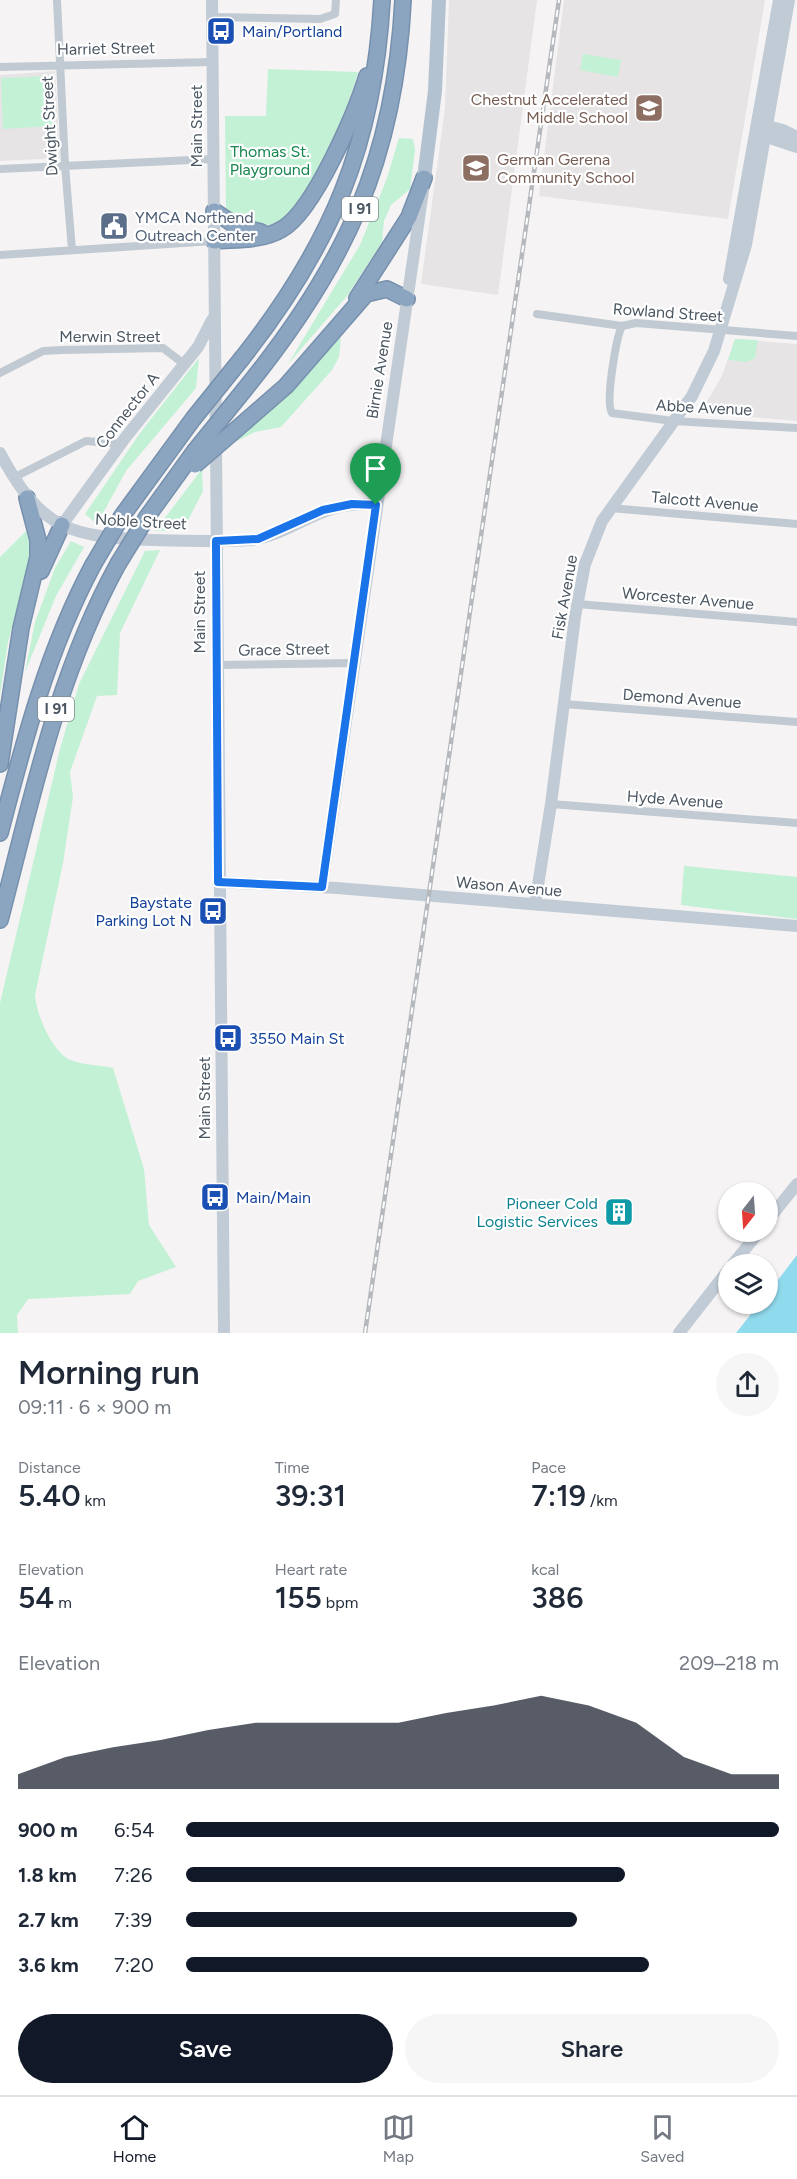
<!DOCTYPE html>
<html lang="en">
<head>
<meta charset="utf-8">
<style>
	:root { --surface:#fff; --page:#f6f6f7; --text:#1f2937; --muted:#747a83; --line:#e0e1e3; --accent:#111827 }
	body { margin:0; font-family:Figtree,sans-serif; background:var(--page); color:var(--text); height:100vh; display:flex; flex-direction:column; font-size:22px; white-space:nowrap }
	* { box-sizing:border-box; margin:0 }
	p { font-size:20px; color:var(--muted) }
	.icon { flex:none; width:33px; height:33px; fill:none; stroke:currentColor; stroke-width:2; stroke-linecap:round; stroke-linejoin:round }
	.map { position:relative; height:1333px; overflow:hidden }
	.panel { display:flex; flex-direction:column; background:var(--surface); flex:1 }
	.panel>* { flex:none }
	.needle { width:39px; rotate:197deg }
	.tools { position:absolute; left:718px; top:1182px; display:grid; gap:12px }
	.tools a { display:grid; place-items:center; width:60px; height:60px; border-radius:50%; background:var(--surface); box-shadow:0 2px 4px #0004; font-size:30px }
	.pin { position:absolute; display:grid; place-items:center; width:51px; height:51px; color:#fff; margin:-62px -26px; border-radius:50% 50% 50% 0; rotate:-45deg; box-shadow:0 0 6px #0007 }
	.pin .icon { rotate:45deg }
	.round { display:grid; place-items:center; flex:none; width:63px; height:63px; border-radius:32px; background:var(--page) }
	.summary { display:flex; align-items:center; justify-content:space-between; height:102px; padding:0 18px }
	h1 { font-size:33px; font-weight:600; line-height:45px }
	.figures { display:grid; grid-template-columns:repeat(3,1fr); gap:9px; height:102px; padding:6px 18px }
	.figures div { display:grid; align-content:center }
	.figures b { font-size:30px; font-weight:600 }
	.figures small { font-size:16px; font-weight:400 }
	.figures p { font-size:16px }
	.chart { height:168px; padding:12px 18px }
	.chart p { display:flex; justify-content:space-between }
	.chart svg { width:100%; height:108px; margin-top:6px; fill:var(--accent); opacity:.7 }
	.primary-button { display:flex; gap:12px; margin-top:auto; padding:12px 18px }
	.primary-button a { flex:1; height:69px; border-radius:36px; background:var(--accent); color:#fff; font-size:24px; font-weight:600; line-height:69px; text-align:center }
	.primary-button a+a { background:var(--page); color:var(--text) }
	ul { padding:0 18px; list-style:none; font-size:20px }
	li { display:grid; grid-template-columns:96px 72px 1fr; align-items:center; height:45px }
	li i { height:15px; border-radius:8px; background:var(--accent) }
	.dock { display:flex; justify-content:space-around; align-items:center; height:84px; border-top:2px solid var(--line); background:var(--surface); font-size:16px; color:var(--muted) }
	.dock a { display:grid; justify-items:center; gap:3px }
	.dock .on { color:var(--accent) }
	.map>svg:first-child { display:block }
	.education { fill:#e6e4e5 }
	.green { fill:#c3f1d5 }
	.water { fill:#90daee }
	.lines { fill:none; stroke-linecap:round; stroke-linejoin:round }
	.highway-casing { stroke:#7690ad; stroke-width:18 }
	.street { stroke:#c1cad2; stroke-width:8 }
	.secondary { stroke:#c1cbd6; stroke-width:12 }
	.primary { stroke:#b3c2d1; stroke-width:14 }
	.highway { stroke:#8ba5c1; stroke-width:15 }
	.rail-casing { stroke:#b5b8bd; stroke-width:4.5 }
	.rail { stroke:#fff; stroke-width:2; stroke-dasharray:7; stroke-linecap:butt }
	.highway-bridge-casing { stroke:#7690ad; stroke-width:18; stroke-linecap:butt }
	.highway-bridge { stroke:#8ba5c1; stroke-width:15 }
	.route-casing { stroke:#fff; stroke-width:12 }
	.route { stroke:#1a73e8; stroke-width:8 }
	.labels { text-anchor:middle; stroke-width:4.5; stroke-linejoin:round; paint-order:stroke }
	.shield { fill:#fff; stroke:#808990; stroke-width:1.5 }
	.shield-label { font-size:15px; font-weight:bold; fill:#4a5661 }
	.transit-label { font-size:16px; fill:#164399; stroke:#fff; text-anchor:start }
	.street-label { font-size:16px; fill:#4a5661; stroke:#fff }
	.education-label { font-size:16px; fill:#785e54; stroke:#fff; text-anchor:end }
	.park-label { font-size:16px; fill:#17864f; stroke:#fff }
	.service-label { font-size:16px; fill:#4e5e75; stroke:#fff; text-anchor:start }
	.culture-label { font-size:16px; fill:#0d838f; stroke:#fff; text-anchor:end }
</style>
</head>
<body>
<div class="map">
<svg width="797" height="1333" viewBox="0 0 797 1333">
	<rect width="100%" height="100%" fill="#f5f3f3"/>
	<path class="education" d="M 449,0 L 537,0 L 498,295 L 421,284 L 445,108 Z
		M 564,0 L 765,0 L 728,219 L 539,196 Z
		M 55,71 L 60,158 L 0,161 L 0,75 Z
		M 735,339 L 797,344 L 797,421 L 700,413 L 722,376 Z"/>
	<path class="green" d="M 583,54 L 621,60 L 618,77 L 580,70 Z
		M 268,69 L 358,72 C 350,104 309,203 282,219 C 262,232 245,224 226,214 L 225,116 L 266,116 Z
		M 50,76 L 52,126 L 3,129 L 1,78 Z
		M 399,138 L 413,139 L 415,150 L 410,189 L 391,205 L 384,221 L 382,242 L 347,296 L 288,364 L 360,245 L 387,178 Z
		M 341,337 L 339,357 L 332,370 L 281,427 L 255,432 L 235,442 L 281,399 Z
		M 735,339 L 758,340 L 755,358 L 747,362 L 728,360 Z
		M 199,358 L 196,388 L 126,471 L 97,524 L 85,514 L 140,433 Z
		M 202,469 L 203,491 L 183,530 L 155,531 Z
		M 28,529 L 34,547 L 8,642 L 0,695 L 0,557 Z
		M 71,541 L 84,547 L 56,596 L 25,672 L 35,622 L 55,568 Z
		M 160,550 L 120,633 L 117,695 L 97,696 L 70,772 L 73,797 L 63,863 L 35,995 C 36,1013 52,1053 71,1060 C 83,1065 99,1065 113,1068 L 144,1169 L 149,1225 L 176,1267 L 138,1281 L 130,1294 L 28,1299 L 17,1315 L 18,1333 L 0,1333 L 0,1003 L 60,749 L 79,684 L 145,551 Z
		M 684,866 L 797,877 L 797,919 L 681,905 Z"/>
	<path class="water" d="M 797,1255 L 797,1333 L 736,1333 L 759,1304 L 768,1304 L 768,1293 Z"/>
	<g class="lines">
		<g class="highway-casing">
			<path id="highway" d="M 214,211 L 236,226 L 261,232
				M 214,241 C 236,239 262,241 282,229 C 314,211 356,112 367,76
				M 357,298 L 409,217 L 424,178
				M 243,357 C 332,244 374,144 382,0
				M 245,389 C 345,266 395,160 403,0
				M 247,420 L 286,386 L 366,294 L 387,289 L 407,299
				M 122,516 L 193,419
				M 147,517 L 194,452
				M 41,571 L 62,525
				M 0,764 L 21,628 L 38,557 L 38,540 L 27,498
				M 0,833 C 24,741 48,649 93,565
				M 0,920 C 32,798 57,675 118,564"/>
		</g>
		<path class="street" d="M 57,0 L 65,165 L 72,250
			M 212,17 L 320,19 L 335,14 L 336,0
			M 0,67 L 212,62
			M 0,169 L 213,159
			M 0,255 L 214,241
			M 537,314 L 622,326 L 636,323 L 797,336
			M 622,326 C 616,338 605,403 612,413 L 673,421 L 797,428
			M 0,373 L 43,351 L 62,350 L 163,348 L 184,364
			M 13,478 L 86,441 L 121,444
			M 610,508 L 797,524
			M 577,604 L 797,622
			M 216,665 L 353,663
			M 564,704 L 797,722
			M 551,804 L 797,823"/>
		<path class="secondary" d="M 212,0 L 224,1333
			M 759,124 L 783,130 L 797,137
			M 758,134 L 797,147
			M 729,279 L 779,0
			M 0,453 C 41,530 70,537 153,540 C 186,541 218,542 251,540 C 299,532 321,499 376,505
			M 62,525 L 125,438 L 198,347 L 212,320
			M 218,882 L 337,888 L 797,926
			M 322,887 L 423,191
			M 535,904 L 551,804 L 575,617 L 585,564 L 602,521 L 692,396 L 714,351 L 746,245 L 789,0
			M 768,1220 L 797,1184
			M 733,1264 L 759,1232
			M 679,1333 L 729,1269"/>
		<path class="primary" d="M 424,178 L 435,91 L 439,0"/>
		<use href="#highway" class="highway"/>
		<g class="rail-casing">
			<path id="rail" d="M 365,1333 L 559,0"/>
		</g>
		<use href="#rail" class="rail"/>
		<g class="highway-bridge-casing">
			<path id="highway-bridge" d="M 193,419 L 243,357
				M 194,452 L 245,389
				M 195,465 L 247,420
				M 118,564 L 147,517
				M 93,565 L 122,516"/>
		</g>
		<use href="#highway-bridge" class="highway-bridge"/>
	</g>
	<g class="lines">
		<g class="route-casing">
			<path id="route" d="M 352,504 L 376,505 L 322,887 L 218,882 L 216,541 L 258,539 L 323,510 Z"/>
		</g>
		<use href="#route" class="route"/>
	</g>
	<defs>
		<g id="bus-square" transform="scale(1.5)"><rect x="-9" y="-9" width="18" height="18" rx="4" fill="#1a4fb4" stroke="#fff"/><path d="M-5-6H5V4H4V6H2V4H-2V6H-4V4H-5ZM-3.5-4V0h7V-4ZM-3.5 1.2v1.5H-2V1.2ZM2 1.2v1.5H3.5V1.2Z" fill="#fff"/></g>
		<g id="school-square" transform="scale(1.5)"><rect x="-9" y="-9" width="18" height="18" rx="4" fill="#8d6e63" stroke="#fff"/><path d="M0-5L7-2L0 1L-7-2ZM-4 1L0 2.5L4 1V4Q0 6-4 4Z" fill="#fff"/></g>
		<g id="civic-square" transform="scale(1.5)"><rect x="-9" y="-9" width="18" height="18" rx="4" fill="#5c6f8a" stroke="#fff"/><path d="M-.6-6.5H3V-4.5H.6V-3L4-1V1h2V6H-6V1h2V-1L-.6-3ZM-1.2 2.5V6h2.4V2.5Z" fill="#fff"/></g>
		<g id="building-square" transform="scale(1.5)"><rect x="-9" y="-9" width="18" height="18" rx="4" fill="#0f9aa8" stroke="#fff"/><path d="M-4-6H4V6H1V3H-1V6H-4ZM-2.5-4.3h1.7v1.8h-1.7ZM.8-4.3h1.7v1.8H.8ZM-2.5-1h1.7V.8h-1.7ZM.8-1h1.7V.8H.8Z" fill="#fff"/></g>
	</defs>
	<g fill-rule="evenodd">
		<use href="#bus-square" x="221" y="31"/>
		<use href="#school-square" x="649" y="108"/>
		<use href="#school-square" x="476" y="168"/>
		<use href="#civic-square" x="114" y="226"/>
		<use href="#bus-square" x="213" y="911"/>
		<use href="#bus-square" x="228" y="1038"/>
		<use href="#bus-square" x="215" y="1197"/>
		<use href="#building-square" x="619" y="1212"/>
	</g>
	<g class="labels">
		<g class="shield">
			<rect x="342" y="197" width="36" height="24" rx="4.5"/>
			<rect x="38" y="697" width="36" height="24" rx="4.5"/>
		</g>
		<g class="shield-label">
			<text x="360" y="214">I 91</text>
			<text x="56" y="714">I 91</text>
		</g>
		<g class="transit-label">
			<text x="242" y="37">Main/Portland</text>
			<text x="192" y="908" text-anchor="end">Baystate<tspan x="192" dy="18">Parking Lot N</tspan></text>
			<text x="249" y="1044">3550 Main St</text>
			<text x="236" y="1203">Main/Main</text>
		</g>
		<g class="street-label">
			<text transform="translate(106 48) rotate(-1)" y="6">Harriet Street</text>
			<text transform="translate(49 126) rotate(-93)" y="6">Dwight Street</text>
			<text transform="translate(196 126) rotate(-90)" y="6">Main Street</text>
			<text transform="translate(668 312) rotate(4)" y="6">Rowland Street</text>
			<text x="110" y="342">Merwin Street</text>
			<text transform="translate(379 370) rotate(-81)" y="6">Birnie Avenue</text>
			<text transform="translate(704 407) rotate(3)" y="6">Abbe Avenue</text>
			<text transform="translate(127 410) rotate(-52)" y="6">Connector A</text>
			<text transform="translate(705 501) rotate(5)" y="6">Talcott Avenue</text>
			<text transform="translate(141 521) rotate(3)" y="6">Noble Street</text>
			<text transform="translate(564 597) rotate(-80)" y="6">Fisk Avenue</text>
			<text transform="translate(688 598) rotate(5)" y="6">Worcester Avenue</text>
			<text transform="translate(199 612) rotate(-90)" y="6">Main Street</text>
			<text transform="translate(284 649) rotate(-1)" y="6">Grace Street</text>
			<text transform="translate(682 698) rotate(4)" y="6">Demond Avenue</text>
			<text transform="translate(675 799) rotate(4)" y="6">Hyde Avenue</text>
			<text transform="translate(509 886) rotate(5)" y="6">Wason Avenue</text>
			<text transform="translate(204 1098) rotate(-90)" y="6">Main Street</text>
		</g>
		<g class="education-label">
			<text x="628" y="105">Chestnut Accelerated<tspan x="628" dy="18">Middle School</tspan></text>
			<text x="497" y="165" text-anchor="start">German Gerena<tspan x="497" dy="18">Community School</tspan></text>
		</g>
		<g class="park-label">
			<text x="270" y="157">Thomas St.<tspan x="270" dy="18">Playground</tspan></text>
		</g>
		<g class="service-label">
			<text x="135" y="223">YMCA Northend<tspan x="135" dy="18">Outreach Center</tspan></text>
		</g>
		<g class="culture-label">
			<text x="598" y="1209">Pioneer Cold<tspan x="598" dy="18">Logistic Services</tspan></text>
		</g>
	</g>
</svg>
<div class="tools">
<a><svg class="needle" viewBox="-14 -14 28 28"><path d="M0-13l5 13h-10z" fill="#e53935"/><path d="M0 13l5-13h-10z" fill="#747a83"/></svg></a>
<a><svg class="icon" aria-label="layers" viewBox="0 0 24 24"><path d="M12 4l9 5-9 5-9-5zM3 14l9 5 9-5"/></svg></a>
</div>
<div class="pin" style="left:376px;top:505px;background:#1e9e55"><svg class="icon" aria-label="arrive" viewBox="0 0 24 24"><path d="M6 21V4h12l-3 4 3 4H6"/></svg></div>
</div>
<section class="panel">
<div class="summary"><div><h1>Morning run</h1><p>09:11 · 6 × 900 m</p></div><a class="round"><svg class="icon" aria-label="share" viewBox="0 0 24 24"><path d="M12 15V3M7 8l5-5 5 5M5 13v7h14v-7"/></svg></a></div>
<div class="figures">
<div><p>Distance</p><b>5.40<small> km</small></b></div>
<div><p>Time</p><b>39:31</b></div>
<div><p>Pace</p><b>7:19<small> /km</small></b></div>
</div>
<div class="figures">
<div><p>Elevation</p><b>54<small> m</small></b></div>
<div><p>Heart rate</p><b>155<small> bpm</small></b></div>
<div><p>kcal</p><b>386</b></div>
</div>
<div class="chart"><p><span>Elevation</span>209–218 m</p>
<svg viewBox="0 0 160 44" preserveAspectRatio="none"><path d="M0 44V38L10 31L20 27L30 24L40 20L50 17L60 17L70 17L80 17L90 13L100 10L110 6L120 10L130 17L140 31L150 38L160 38V44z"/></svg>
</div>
<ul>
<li><b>900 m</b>6:54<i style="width:100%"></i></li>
<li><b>1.8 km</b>7:26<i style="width:74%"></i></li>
<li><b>2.7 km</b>7:39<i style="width:66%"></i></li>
<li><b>3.6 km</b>7:20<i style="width:78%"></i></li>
</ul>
<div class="primary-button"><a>Save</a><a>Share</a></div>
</section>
<nav class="dock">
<a class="on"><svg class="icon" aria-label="home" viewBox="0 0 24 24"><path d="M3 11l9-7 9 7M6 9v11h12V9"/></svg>Home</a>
<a><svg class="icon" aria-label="map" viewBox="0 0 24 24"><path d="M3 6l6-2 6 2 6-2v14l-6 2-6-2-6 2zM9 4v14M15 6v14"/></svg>Map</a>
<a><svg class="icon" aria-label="saved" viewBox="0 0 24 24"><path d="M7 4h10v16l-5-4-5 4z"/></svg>Saved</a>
</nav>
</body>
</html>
